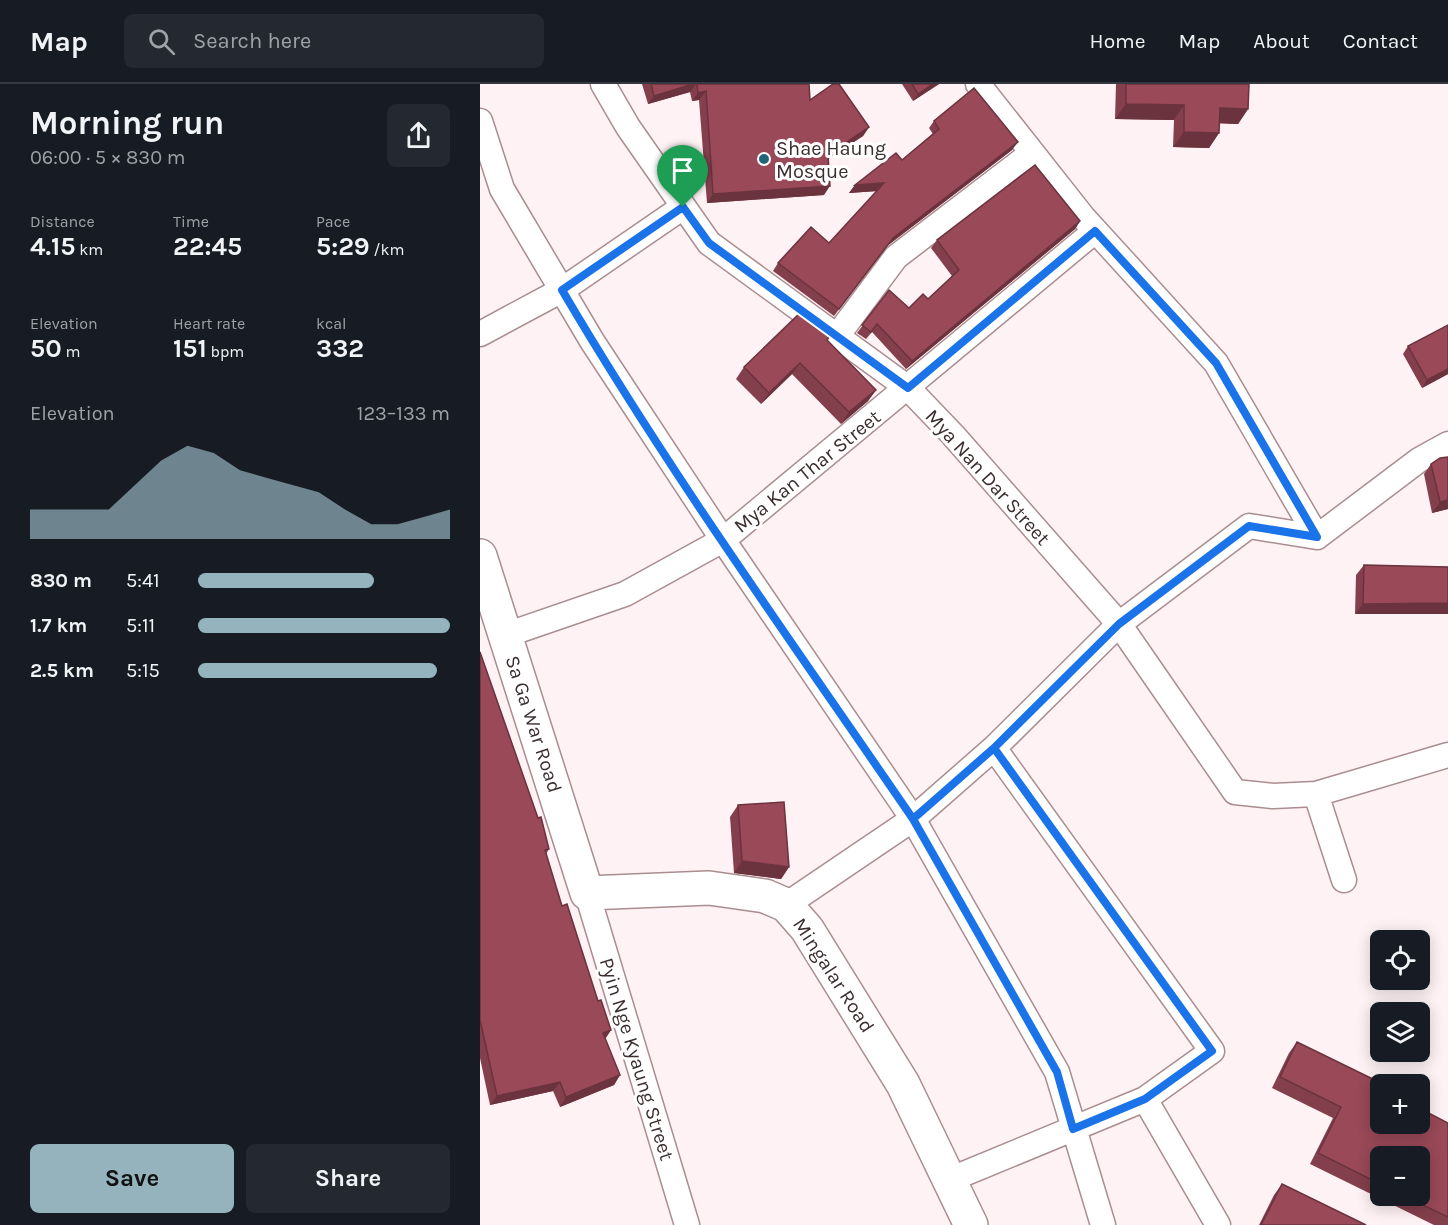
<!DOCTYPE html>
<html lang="en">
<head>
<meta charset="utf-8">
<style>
	:root { --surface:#171b24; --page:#242831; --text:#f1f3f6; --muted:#9ea1a6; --line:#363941; --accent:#94b3bd }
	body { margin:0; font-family:Karla,sans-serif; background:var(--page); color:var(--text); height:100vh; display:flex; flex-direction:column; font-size:22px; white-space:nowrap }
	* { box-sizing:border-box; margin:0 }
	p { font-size:20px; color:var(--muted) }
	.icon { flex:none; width:33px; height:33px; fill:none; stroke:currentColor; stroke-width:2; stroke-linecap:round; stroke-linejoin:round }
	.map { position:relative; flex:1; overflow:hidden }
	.sheet { display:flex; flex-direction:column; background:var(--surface); width:480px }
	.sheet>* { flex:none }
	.tools { position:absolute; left:890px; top:846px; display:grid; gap:12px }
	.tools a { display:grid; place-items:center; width:60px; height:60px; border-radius:9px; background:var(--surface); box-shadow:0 3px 15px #0003; font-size:30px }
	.pin { position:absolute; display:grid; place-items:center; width:51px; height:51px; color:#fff; margin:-62px -26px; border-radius:50% 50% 50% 0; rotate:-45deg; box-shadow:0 0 6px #0007 }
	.pin .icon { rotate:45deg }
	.round { display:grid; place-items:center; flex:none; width:63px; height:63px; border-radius:9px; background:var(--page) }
	.summary { display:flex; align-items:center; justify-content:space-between; height:102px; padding:0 30px }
	h1 { font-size:33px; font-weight:700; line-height:45px }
	.metrics { display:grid; grid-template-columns:repeat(3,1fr); gap:9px; height:102px; padding:6px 30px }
	.metrics div { display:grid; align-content:center }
	.metrics b { font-size:26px; font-weight:700 }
	.metrics small { font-size:16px; font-weight:400 }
	.metrics p { font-size:16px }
	.chart { height:168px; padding:12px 30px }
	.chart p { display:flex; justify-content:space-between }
	.chart svg { width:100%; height:108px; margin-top:6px; fill:var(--accent); opacity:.7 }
	.primary-button { display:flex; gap:12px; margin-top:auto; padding:12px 30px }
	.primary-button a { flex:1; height:69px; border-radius:9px; background:var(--accent); color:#111; font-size:24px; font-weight:700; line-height:69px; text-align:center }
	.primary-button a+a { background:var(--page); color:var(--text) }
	ul { padding:0 30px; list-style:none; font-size:20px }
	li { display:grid; grid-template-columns:96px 72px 1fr; align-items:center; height:45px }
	li i { height:15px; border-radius:8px; background:var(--accent) }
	header { display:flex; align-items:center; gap:36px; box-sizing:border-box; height:84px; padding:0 30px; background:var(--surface); border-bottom:2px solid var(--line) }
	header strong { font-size:28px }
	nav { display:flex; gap:33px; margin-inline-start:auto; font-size:21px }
	.search { width:420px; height:54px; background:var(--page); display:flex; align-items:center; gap:15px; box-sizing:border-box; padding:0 21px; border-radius:9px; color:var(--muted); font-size:22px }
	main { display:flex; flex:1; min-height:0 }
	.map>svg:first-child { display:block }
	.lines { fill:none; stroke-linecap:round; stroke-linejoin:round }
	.minor-casing { stroke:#aa8d90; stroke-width:27 }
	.secondary-casing { stroke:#aa8d90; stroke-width:36 }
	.minor { stroke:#fff; stroke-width:24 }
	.secondary { stroke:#fff; stroke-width:33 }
	.wall { fill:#843f4c; fill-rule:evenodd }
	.shaded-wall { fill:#6b333e }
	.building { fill:#994958; stroke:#6b333e; stroke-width:1.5 }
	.route-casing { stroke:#fff; stroke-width:12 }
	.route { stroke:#1a73e8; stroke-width:8 }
	.poi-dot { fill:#236578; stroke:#fff; stroke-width:2 }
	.labels { text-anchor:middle; stroke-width:6; stroke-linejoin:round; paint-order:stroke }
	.poi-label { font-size:20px; fill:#3a2e2f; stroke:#fff; text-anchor:start }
	.street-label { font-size:20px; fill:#3a2e2f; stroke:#fff }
</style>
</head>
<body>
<header>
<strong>Map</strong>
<div class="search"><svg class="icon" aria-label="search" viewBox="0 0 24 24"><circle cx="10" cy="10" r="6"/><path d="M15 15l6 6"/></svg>Search here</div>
<nav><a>Home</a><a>Map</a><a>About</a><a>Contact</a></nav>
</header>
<main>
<section class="sheet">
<div class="summary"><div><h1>Morning run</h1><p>06:00 · 5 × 830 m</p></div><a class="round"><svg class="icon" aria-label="share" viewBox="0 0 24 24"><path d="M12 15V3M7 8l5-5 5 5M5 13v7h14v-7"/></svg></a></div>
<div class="metrics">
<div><p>Distance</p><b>4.15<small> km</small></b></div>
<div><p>Time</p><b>22:45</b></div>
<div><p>Pace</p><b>5:29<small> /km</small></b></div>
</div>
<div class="metrics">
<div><p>Elevation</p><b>50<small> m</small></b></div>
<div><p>Heart rate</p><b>151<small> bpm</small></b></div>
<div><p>kcal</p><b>332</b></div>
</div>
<div class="chart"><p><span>Elevation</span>123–133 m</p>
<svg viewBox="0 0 160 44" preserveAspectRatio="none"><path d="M0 44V32L10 32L20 32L30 32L40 22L50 12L60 6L70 9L80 16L90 19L100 22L110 25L120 32L130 38L140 38L150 35L160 32V44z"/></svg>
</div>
<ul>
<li><b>830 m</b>5:41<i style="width:70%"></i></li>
<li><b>1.7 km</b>5:11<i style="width:100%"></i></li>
<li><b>2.5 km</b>5:15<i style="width:95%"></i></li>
</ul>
<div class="primary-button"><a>Save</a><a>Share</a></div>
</section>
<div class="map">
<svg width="968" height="1141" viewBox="0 0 968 1141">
	<rect width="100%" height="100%" fill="#fff2f4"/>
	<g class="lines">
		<g class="minor-casing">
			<path id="minor" d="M 123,0 L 148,43 L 229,159 L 428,304 L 473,351 L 639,540 L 755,708 L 793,712 L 836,710 L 968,671
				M 498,0 L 603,133 L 736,279 L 837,453
				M 0,37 L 22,105 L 112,257 L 243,456 L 433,735 L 577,988 L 623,1141
				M 0,250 L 82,206 L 203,123
				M 357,252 L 416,173 L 552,69
				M 26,551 L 145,510 L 243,456 L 615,147
				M 836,710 L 864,796
				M 107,809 L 207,1141
				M 306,821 L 433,735 L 514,664 L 639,540 L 769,442 L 837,453 L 939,376 L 968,360
				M 665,1015 L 738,1141
				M 469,1096 L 665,1015 L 732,967 L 514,664"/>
		</g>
		<g class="secondary-casing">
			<path id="secondary" d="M 0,472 L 107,809 L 229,804 L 285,812 L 306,821 L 327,845 L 423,1000 L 491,1141"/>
		</g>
		<use href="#minor" class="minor"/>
		<use href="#secondary" class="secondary"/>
	</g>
	<path class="wall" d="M 162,0 L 329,0 L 330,16 L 389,43 L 383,52 L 348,75 L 344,111 L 227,119 L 219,16 L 212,17 L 210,8 L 168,20 Z
		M 422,0 L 459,0 L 433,17 Z
		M 636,0 L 769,0 L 768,25 L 758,40 L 739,39 L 739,49 L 729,64 L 693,63 L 694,36 L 635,35 Z
		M 454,37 L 532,66 L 407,162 L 354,232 L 293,187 L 298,179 L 349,159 L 397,107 L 369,109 L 375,101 L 422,76 L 453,50 L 449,44 Z
		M 600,137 L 595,145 L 426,285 L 392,248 L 386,255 L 377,249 L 409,206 L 429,224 L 448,215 L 472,192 L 451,164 L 457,156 Z
		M 347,256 L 396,306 L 388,317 L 361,340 L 312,290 L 281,320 L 256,295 L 264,283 Z
		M 928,262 L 968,290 L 942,304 L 923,270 Z
		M 951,380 L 968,425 L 952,429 L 944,390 Z
		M 884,481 L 968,483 L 968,530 L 875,530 L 876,491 Z
		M 0,568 L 46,702 L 69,765 L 66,770 L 82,822 L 118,917 L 131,946 L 125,955 L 140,991 L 134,1001 L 80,1023 L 73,1007 L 10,1021 L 0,974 Z
		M 258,721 L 309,783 L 301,795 L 254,789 L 250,733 Z
		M 817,958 L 900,1040 L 968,1039 L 968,1141 L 954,1141 L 830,1080 L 853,1034 L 792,1004 L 809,969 ZM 900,1072 L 939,1112 L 900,1112 Z
		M 802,1100 L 886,1141 L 779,1141 L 794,1111 Z"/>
	<path class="shaded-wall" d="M 213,0 L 216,0 L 210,8 L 168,20 L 174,12 Z
		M 453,0 L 459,0 L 433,17 L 438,10 Z
		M 226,7 L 219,16 L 212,17 L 218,9 Z
		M 646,20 L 704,21 L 694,36 L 635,35 Z
		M 740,24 L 768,25 L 758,40 L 730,39 Z
		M 389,43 L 383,52 L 342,79 L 348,71 Z
		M 704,48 L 739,49 L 729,64 L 693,63 Z
		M 538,58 L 532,66 L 407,162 L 354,232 L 413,154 Z
		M 404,99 L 398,107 L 369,109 L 375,101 Z
		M 350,102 L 344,111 L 227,119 L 233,110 Z
		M 600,137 L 595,145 L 426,285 L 432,277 Z
		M 320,279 L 312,290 L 281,320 L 289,309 Z
		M 968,285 L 968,290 L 942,304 L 947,296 Z
		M 396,306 L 388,317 L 361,340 L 369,328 Z
		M 968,416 L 968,425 L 952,429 L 960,418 Z
		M 968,519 L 968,530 L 875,530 L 883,520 Z
		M 262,777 L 309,783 L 301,795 L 254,789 Z
		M 131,946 L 125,955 L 123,949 Z
		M 140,991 L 134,1001 L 80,1023 L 86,1013 Z
		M 80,998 L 73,1007 L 10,1021 L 17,1012 Z"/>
	<path class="building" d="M 171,0 L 213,0 L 174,12 Z
		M 217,0 L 329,0 L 330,16 L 353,0 L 359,0 L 389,43 L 348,71 L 350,102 L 233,110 L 226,7 L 218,9 Z
		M 432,0 L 453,0 L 438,10 Z
		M 646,0 L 769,0 L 768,25 L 740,24 L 739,49 L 704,48 L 704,21 L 646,20 Z
		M 494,4 L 538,58 L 413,154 L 359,225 L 298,179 L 331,143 L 349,159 L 404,99 L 375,101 L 416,69 L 422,76 L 459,45 L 454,37 Z
		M 555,81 L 600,137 L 432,277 L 397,240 L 391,248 L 382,241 L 409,206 L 429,224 L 443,210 L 448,215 L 479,186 L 457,156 Z
		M 322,227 L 352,249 L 347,256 L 396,306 L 369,328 L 320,279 L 289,309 L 264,283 Z
		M 968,241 L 968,285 L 947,296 L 928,262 Z
		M 968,373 L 968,416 L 960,418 L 951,380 L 960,374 Z
		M 884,481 L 968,483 L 968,519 L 883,520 Z
		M 0,568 L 58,734 L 61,733 L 69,765 L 65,766 L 82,822 L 87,820 L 118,917 L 121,916 L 131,946 L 123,949 L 140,991 L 86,1013 L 80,998 L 17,1012 L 0,936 Z
		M 304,718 L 309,783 L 262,777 L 258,721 Z
		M 817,958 L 903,1000 L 900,1000 L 900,1040 L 939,1040 L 939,1024 L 968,1039 L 968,1133 L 924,1112 L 939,1112 L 939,1072 L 900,1072 L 900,1100 L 838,1069 L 861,1023 L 800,993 Z
		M 802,1100 L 886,1141 L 781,1141 Z"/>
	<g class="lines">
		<g class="route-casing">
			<path id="route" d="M 203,123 L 82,206 C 189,388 314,561 433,735 L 514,664 L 732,967 L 665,1015 L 593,1045 L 577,988 L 433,735 L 514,664 L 639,540 L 769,442 L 837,453 L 736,279 L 615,147 L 428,304 L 229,159 L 203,123"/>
		</g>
		<use href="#route" class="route"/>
	</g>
	<circle class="poi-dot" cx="284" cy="75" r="6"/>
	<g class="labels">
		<g class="poi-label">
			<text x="296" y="71">Shae Haung<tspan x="296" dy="23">Mosque</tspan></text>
		</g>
		<g class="street-label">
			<text transform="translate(327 387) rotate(-39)" y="7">Mya Kan Thar Street</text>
			<text transform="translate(508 393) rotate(48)" y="7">Mya Nan Dar Street</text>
			<text transform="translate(54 640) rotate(72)" y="7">Sa Ga War Road</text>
			<text transform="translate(354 891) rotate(57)" y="7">Mingalar Road</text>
			<text transform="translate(157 975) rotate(73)" y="7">Pyin Nge Kyaung Street</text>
		</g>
	</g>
</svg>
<div class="tools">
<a><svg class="icon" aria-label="locate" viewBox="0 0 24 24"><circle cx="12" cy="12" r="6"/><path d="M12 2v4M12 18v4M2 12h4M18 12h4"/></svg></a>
<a><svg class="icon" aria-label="layers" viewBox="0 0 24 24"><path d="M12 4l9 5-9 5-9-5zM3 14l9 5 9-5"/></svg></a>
<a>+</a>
<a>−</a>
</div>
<div class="pin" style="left:203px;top:123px;background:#1e9e55"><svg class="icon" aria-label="arrive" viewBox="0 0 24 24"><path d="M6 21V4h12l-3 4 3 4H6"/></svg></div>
</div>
</main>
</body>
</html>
